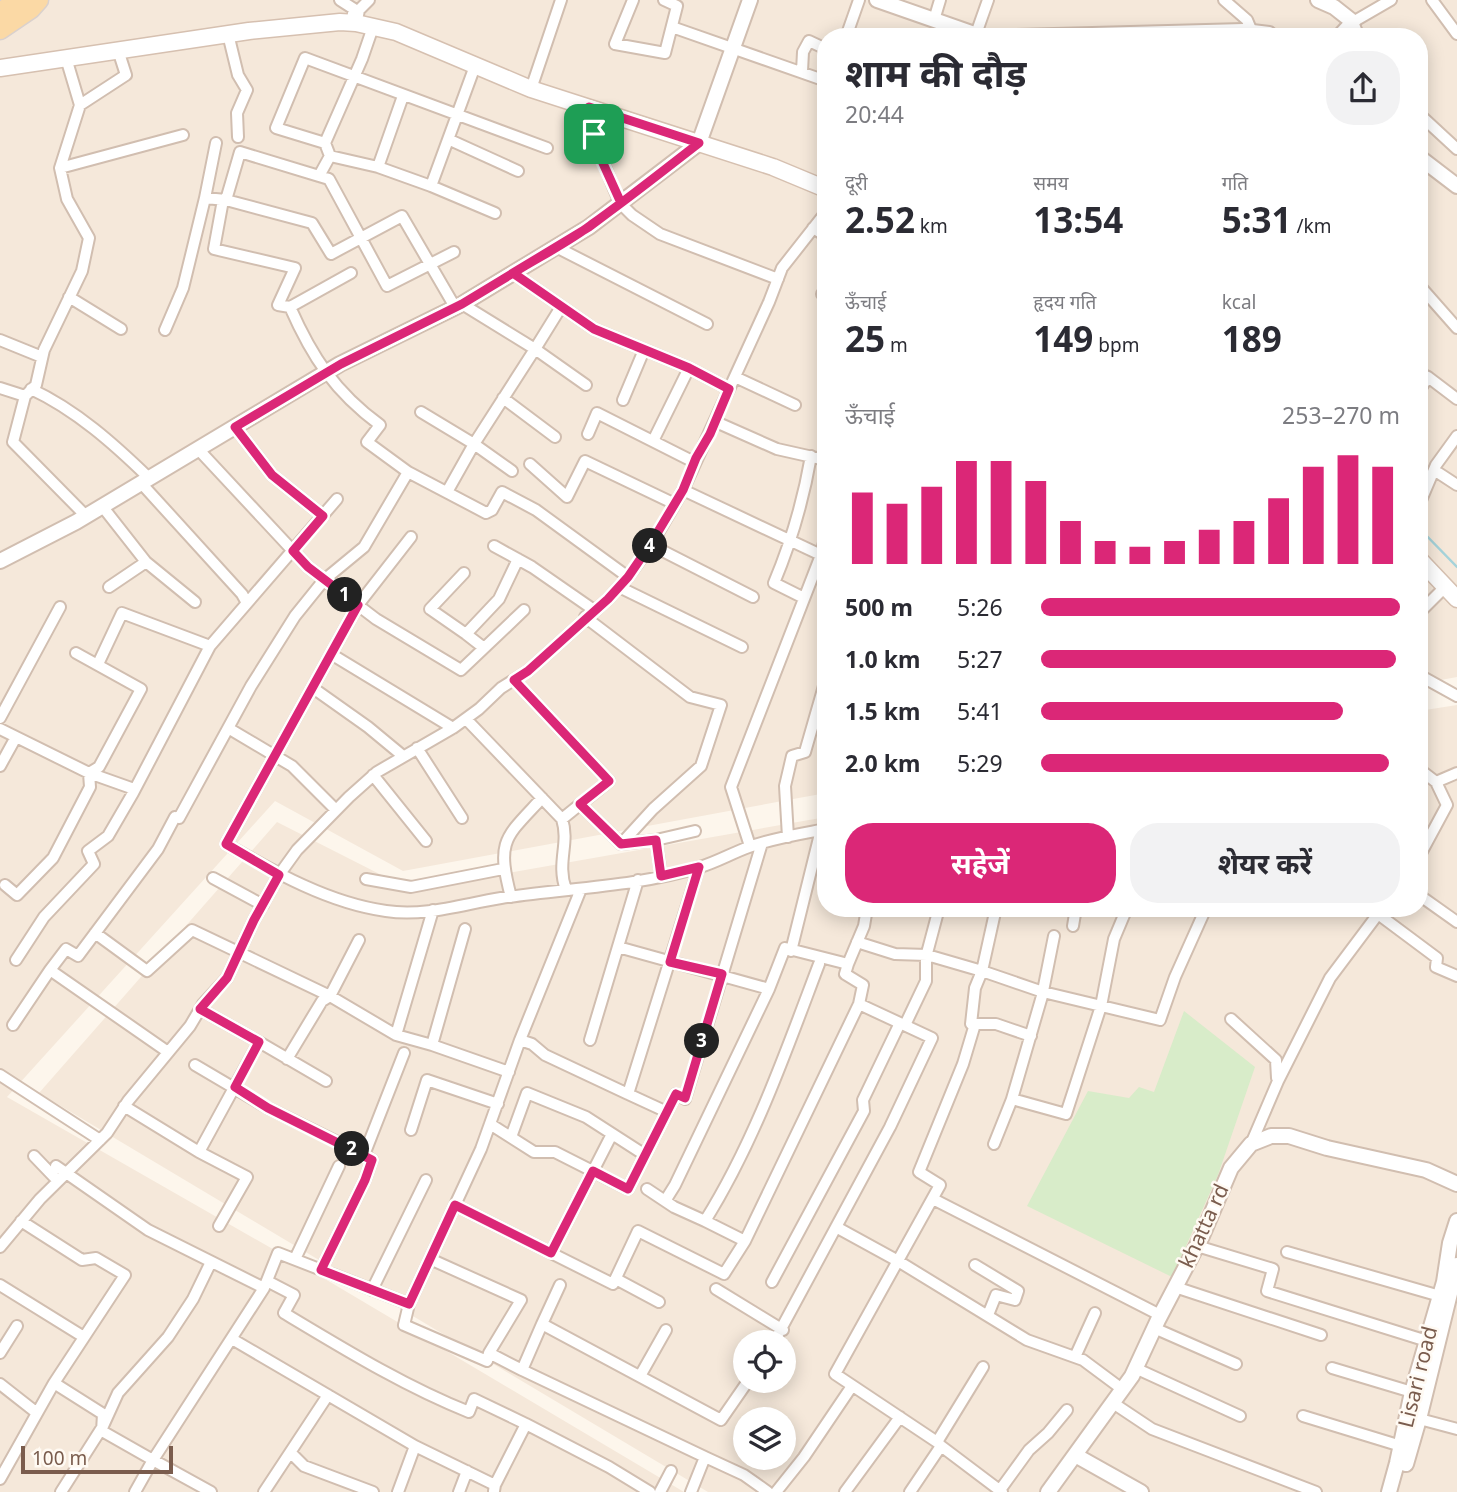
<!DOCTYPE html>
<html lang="hi">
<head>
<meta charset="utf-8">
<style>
	:root { --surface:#fff; --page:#f2f2f3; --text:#2b2b33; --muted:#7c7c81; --accent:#db2777 }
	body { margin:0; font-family:"Noto Sans","Noto Sans Devanagari",sans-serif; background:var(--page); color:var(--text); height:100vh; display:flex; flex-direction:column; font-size:26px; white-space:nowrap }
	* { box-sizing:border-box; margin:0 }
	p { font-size:23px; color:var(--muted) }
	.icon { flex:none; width:38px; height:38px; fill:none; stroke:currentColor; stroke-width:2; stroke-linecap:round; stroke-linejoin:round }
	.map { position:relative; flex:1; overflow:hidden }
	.details { position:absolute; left:817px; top:28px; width:611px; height:889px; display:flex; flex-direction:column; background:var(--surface); border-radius:28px; box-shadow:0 4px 18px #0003 }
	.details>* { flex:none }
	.fabs { position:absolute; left:733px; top:1330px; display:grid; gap:14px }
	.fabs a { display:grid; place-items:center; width:63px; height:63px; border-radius:50%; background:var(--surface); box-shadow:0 4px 18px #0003; font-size:35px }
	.scale { position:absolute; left:21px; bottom:18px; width:152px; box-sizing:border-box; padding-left:7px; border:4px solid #7a5c4d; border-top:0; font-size:19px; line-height:24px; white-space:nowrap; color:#7a5c4d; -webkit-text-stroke:5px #fffaf3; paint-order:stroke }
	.pin { position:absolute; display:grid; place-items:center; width:60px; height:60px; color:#fff; margin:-30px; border-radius:14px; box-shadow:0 4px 10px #0006 }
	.km { position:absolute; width:35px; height:35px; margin:-18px; border-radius:50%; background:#222; color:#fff; font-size:19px; line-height:35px; text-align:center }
	.round { display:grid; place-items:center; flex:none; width:74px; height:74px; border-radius:28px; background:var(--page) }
	.overview { display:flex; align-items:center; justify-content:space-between; height:119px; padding:0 28px }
	h1 { font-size:38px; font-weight:700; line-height:52px }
	.figures { display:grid; grid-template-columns:repeat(3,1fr); gap:10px; height:119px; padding:7px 28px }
	.figures div { display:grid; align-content:center }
	.figures b { font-size:35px; font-weight:700 }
	.figures small { font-size:19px; font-weight:400 }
	.figures p { font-size:19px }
	.chart { height:196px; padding:14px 28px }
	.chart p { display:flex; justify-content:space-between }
	.chart svg { width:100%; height:126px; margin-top:7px; stroke:var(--accent); stroke-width:6 }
	.primary-button { display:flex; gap:14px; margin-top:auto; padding:14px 28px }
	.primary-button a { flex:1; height:80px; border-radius:28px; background:var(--accent); color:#fff; font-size:28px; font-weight:700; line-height:80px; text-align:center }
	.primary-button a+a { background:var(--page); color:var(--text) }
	ul { padding:0 28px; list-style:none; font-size:23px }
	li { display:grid; grid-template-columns:112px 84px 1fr; align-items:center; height:52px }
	li i { height:18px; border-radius:9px; background:var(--accent) }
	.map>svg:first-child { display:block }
	.residential { fill:#f5e8da; fill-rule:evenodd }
	.green { fill:#d8ecc9 }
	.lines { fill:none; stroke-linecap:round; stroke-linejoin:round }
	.stream { stroke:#a5d3da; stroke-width:2.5 }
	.minor-casing { stroke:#d1beb0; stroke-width:14 }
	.tertiary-casing { stroke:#d1beb0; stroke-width:18 }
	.secondary-casing { stroke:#d6c0b0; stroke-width:19 }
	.primary-casing { stroke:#dad1cd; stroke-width:21 }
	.minor { stroke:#fff; stroke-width:10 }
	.tertiary { stroke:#fff; stroke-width:14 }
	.secondary { stroke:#fff; stroke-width:16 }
	.primary { stroke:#fbd9a5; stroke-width:18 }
	.route-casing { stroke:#fff; stroke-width:14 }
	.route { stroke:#db2777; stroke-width:9 }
	.labels { text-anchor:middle; stroke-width:5; stroke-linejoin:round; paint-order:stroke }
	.street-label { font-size:21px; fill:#7a5c4d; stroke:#fffaf3 }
</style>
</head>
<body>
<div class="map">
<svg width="1457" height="1492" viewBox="0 0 1457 1492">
	<rect width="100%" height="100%" fill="#fdf6ec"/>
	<path class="residential" d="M 0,0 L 1457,0 L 1457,677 L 1419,684 L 1419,37 L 826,37 L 826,793 L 403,871 L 275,801 L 7,1097 L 320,1276 L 684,1492 L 0,1492 Z
		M 1457,705 L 1457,1492 L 708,1492 L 39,1093 L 277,822 L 411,890 L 826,817 L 826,908 L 1419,908 L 1419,711 ZM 746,1342 L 784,1342 L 784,1381 L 746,1381 ZM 746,1419 L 784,1419 L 784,1458 L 746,1458 Z"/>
	<path class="green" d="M 1184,1011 L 1255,1067 L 1218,1175 L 1172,1277 L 1027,1206 L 1088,1091 L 1129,1098 L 1139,1087 L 1154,1092 Z"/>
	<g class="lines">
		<path class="stream" d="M 1419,528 L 1457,567"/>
		<g class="minor-casing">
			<path id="minor" d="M 340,0 L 354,9 L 351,23
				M 633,0 L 615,44 L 665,53 L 677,6 L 664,0
				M 1224,0 L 1247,20 L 1252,32
				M 1432,0 L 1457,34
				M 357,20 L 359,10 L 369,0
				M 934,20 L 940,0
				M 373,27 L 362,59 L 325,143 L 330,156 L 319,176 L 240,152 L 226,200 L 312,223 L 331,254 L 402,216 L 455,307
				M 672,27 L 826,81
				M 228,34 L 238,75 L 247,90 L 237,113 L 238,137
				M 976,34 L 988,0
				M 846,37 L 859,0
				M 1359,37 L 1353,22 L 1391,0
				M 66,58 L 80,105 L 60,168 L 67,199 L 89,238 L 82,271 L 44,350 L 36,385 L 25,396 L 13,442 L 86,516
				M 802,71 L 803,52 L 809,41 L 826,49
				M 531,89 L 561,0
				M 80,105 L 126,75 L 118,50
				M 589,107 L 598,150 L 620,203 L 632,215 L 660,234 L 778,279
				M 1419,114 L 1457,149
				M 450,140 L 518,171
				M 325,143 L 276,128 L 305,58 L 547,148
				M 330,156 L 378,167 L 431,186 L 475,66
				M 378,167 L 403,96
				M 60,168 L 183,135
				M 319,176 L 329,179 L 387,286 L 454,252
				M 431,186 L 495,213
				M 205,198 L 216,143
				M 223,200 L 214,249 L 295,268 L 278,305 L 290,307
				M 813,228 L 826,236
				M 556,247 L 707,324
				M 351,273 L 290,307 C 312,357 335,392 380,425 L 367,442 L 408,472
				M 513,273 L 594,329 L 689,368 L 729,389
				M 1419,285 L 1457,328
				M 822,294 L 826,290
				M 69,297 L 121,329
				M 462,304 L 535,349 L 474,444 L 512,471
				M 561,307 L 535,349 L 586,385
				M 165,330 L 183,288 L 205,198 L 226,200
				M 0,340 L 42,357
				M 1419,373 L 1428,377 L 1419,391
				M 735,377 L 795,405
				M 1428,377 L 1457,399
				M 0,388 L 25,396
				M 31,389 C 76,410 114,444 149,478
				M 503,398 L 555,437
				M 623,400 L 644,350
				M 421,412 L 474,444 L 447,492
				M 716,422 L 777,449 L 826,460
				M 235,427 L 272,475 L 323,516
				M 588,434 L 597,413 L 694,462
				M 653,441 L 689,368
				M 198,449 L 308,567 L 376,619 L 461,670 L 524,610
				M 530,464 L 567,497 L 585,461 L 675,504
				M 1434,470 L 1457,485
				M 141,483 L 242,594 L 247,603
				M 683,490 L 821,555
				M 1419,505 L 1436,465 L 1457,436
				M 102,506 L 146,562 L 195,602
				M 411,537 L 358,605 L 226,844 C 276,873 329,903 386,911 C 425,917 463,904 501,898 C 567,888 636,887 700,867 C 717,862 732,853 749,847 C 773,838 800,834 826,829
				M 651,545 L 753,597
				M 494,546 L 532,567 L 594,610
				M 464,573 L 430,609 L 466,634
				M 109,587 L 146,562
				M 619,587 L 742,647
				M 804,598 L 774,583 C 792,540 803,502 811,456
				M 1419,613 L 1445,587
				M 585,617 L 690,697 L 721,705 L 701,766 L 653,809 L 621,844
				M 484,648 L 466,634 L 499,599 L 518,559
				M 331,654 L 453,728
				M 98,664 L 122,613 L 210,646
				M 1419,675 L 1457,696
				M 313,688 L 368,727 L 403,756
				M 0,718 L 60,607
				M 466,719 L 562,819 L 609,781 L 514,680
				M 228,728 L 292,766 L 336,810
				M 0,729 L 89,773 L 134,789
				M 417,748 L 462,818
				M 0,766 L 16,737
				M 1419,769 L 1436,782 L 1457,773
				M 373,775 L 426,841
				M 580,804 L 621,844 L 656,840 L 661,875
				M 562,819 C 570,844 556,862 566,890
				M 788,837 L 785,786 L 792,756 L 805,752 L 826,679
				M 656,840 L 695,831
				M 750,846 L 731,787 L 821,555 L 826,534
				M 1419,857 L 1447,805 L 1436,782
				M 213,878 L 263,905
				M 366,879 L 411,887 L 503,869
				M 5,885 L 17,895 L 53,858 L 90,787 L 89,773 L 99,767 L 141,689 L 76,653
				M 1419,895 L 1457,922
				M 511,897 C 496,840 505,838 542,798
				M 996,908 L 982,971 L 1043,992 L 1160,1020 L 1175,977 L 1206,908
				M 1383,908 L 1378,914 L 1437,958 L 1436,967 L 1457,976
				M 1073,926 L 1076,908
				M 95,933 L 147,971 L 192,930 L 330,996 L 359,940
				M 1054,936 L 1042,996 L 1012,1099 L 1066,1114 L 1101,1006 L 1114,939 L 1127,908
				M 857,942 L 895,954 L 927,955 L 982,971 L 975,988 L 971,1024 L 996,1024 L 1031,1036
				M 618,947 L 769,989
				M 791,951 L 821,830
				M 16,960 L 44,917 L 94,864 L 88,851 L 108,836 L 133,793 L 210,646 L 337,499
				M 50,970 L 66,949 L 78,956 L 158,849 L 175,817 L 179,818 L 251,686 L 295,616 L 324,580 L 364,547 L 408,472 L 486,513 L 492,510 L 502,492 L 536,510 L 628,577
				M 1231,1019 L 1276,1060 L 1277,1078
				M 975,1024 L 963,1064 L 919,1172 L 940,1185 L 835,1374 L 937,1442 L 983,1367
				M 13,1025 L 50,970 L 168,1052
				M 905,1025 L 926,981 L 926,957 L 939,908
				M 396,1035 L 432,1045 L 465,929
				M 520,1040 L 532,1044 L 545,1055 L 628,1094 L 699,867
				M 590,1040 L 638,880
				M 259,1042 L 326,1081
				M 432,1045 L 509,1072
				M 287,1059 L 322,1001 L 330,996 L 396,1035 L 433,910
				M 195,1065 L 268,1108 L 364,1155
				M 0,1075 L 100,1140
				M 628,1094 L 667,1112
				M 124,1106 L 199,1152 L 259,1042 L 200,1009
				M 490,1124 L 534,1152 L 555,1152 L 628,1189 L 676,1094 L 685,1099 L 762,843
				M 411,1130 L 427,1080 L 498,1104
				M 511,1137 L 527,1093 L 586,1117 L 645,1155
				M 994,1144 L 1012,1099
				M 1251,1144 L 1278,1081 L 1330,978 L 1378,914
				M 199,1152 L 247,1177 L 219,1226
				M 34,1156 L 58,1181
				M 56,1166 L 148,1230 L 264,1288 L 278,1253 L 409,1304 L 481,1149 L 520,1040 L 581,889
				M 647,1189 L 674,1207 L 705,1221 C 755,1141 786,1051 819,964
				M 933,1199 L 1160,1315
				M 665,1201 L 675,1185 L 769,989 L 785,948 L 848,964 L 864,926 L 867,908
				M 455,1205 L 613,1284 L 638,1231 L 724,1274 L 745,1241
				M 21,1221 L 82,1260 L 96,1258 L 125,1275 L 54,1383 L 103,1414 L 102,1431 L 153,1460 L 264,1288
				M 705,1221 L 745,1241 L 859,1004 L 863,985 L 845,974 L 848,964
				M 836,1227 L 898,1261 L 1027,1340 L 1083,1360 L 1122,1389
				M 1197,1246 L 1273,1269 L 1267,1291 L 1427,1341
				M 0,1247 L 40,1199 L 107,1133 L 128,1101 L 190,1026 L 203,1004 L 227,978 L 254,920 L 279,875 L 297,850 L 349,797 L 377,772 L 453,728 L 479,709 L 501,688 L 528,671 L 608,599 L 628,577 L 651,545 L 683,490 L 769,302 L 782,268 L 826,212
				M 1287,1252 L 1440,1296
				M 551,1253 L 612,1134
				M 295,1259 L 339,1166
				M 430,1259 L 521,1300 L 489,1353 L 522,1370 L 542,1324
				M 975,1265 L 1018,1291 L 1015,1300 L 996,1295 L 988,1315
				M 321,1270 L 365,1180 L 372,1160 L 364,1155 L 404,1053
				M 616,1279 L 659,1302
				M 267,1281 L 294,1295 L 284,1313 C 344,1349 404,1386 469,1412 L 474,1399 L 526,1424 L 495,1485
				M 772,1282 L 864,1111 L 863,1100 L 900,1023
				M 0,1285 L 79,1334
				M 560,1285 L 542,1324 L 721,1420 L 748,1381
				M 1175,1287 L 1321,1335
				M 716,1289 L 783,1330
				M 372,1290 L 426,1180
				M 409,1304 L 404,1325 L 487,1361 L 489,1353
				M 1154,1328 L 1236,1364
				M 232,1339 L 415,1446
				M 774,1342 L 890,1127 L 932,1038 L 859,1004
				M 0,1353 L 17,1326
				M 1075,1357 L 1095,1313
				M 1135,1368 L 1240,1416
				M 1332,1368 L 1412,1392
				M 522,1370 L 705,1457 L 691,1492
				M 640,1376 L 666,1330
				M 0,1384 L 37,1413
				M 1113,1403 L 1152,1429 L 1316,1492
				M 1303,1416 L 1401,1446
				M 1412,1417 L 1457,1429
				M 526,1424 L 609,1467 L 650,1492
				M 941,1446 L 1002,1492
				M 291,1453 L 304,1466 L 373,1492
				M 705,1457 L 744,1475 L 768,1492
				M 0,1479 L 54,1383
				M 1000,1490 L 1029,1450 L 1048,1433 L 1067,1410
				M 61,1492 L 103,1426 L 118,1393 L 168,1337 L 193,1299 L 211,1262
				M 135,1492 L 153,1460 L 211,1492
				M 264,1492 L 328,1395
				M 398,1492 L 415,1446 L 495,1485 L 494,1491
				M 459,1492 L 467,1471
				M 660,1492 L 671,1471
				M 776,1492 L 804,1457 L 852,1386
				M 845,1492 L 900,1417
				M 910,1492 L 941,1446 L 938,1443"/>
		</g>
		<g class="tertiary-casing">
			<path id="tertiary" d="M 877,0 L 983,37
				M 1318,0 L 1334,7 L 1353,22 L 1339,37
				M 1015,37 L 1244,31 L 1269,34 L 1272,37
				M 1419,157 L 1457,186
				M 0,561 L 76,522 L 340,364 L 462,304 L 589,227 L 699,143 L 750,0
				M 1075,1455 L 1141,1492
				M 1406,1464 L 1419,1419 L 1457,1265
				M 1048,1492 L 1132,1376 L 1158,1320 L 1202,1236 L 1231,1168 L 1251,1144 L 1271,1136 L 1289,1136 L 1327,1148 L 1426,1170 L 1457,1184
				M 1389,1492 L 1397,1463 L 1412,1392 L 1444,1282 L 1450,1243 L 1457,1221"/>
		</g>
		<g class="secondary-casing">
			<path id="secondary" d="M 0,68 L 249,31 L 340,22 L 356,23 L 396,32 L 531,89 L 773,167 L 826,189
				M 1419,559 L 1457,599"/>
		</g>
		<g class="primary-casing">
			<path id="primary" d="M 0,12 L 18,0
				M 0,30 L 31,9 L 39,0"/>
		</g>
		<use href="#minor" class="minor"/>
		<use href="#tertiary" class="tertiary"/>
		<use href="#secondary" class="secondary"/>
		<use href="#primary" class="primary"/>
	</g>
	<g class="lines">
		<g class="route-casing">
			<path id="route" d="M 594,134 L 597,150 L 621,203 L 589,227 L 462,304 L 341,364 L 235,427 L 272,475 L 323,516 L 293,551 L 308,567 L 358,605 L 226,844 L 279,875 L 254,920 L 227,978 L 200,1009 L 259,1042 L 235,1087 L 268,1108 L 372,1160 L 365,1180 L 321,1270 L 409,1304 L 455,1205 L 551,1253 L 593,1171 L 628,1189 L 676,1094 L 685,1098 L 722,974 L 670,962 L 699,867 L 661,876 L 656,840 L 621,844 L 580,804 L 609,781 L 514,680 L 528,671 L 608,599 L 628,577 L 650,545 L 683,490 L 696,458 L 710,434 L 729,389 L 689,368 L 594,329 L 513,273 C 539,257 567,243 591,225 C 628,199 664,170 699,143 L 589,107 L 594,134"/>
		</g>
		<use href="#route" class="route"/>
	</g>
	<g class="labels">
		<g class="street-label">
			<text transform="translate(1204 1226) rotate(-65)" y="7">khatta rd</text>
			<text transform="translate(1418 1377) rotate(-76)" y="7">Lisari road</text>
		</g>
	</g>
</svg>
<div class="fabs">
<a><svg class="icon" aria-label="locate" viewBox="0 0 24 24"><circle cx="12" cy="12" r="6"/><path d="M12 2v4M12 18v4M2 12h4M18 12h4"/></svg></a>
<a><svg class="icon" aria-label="layers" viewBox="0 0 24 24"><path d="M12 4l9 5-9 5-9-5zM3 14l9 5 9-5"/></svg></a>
</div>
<div class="scale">100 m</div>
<div class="pin" style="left:594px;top:134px;background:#1e9e55"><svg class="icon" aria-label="arrive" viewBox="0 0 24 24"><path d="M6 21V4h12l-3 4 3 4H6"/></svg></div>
<b class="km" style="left:345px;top:595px">1</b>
<b class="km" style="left:352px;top:1149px">2</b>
<b class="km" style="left:702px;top:1041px">3</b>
<b class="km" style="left:650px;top:546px">4</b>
<section class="details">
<div class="overview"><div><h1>शाम की दौड़</h1><p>20:44</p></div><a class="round"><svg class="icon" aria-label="share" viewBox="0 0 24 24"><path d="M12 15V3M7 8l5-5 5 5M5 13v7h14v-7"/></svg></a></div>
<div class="figures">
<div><p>दूरी</p><b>2.52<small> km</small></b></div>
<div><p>समय</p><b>13:54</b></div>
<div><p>गति</p><b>5:31<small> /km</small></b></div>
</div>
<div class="figures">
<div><p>ऊँचाई</p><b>25<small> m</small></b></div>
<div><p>हृदय गति</p><b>149<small> bpm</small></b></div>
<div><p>kcal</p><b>189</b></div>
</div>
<div class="chart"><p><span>ऊँचाई</span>253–270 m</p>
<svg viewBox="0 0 160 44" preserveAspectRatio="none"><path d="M5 44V19M15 44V23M25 44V17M35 44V8M45 44V8M55 44V15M65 44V29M75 44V36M85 44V38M95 44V36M105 44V32M115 44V29M125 44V21M135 44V10M145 44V6M155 44V10"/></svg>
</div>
<ul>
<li><b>500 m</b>5:26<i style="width:100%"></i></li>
<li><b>1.0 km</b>5:27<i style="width:99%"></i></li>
<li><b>1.5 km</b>5:41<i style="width:84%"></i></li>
<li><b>2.0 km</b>5:29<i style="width:97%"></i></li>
</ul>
<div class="primary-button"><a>सहेजें</a><a>शेयर करें</a></div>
</section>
</div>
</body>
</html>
